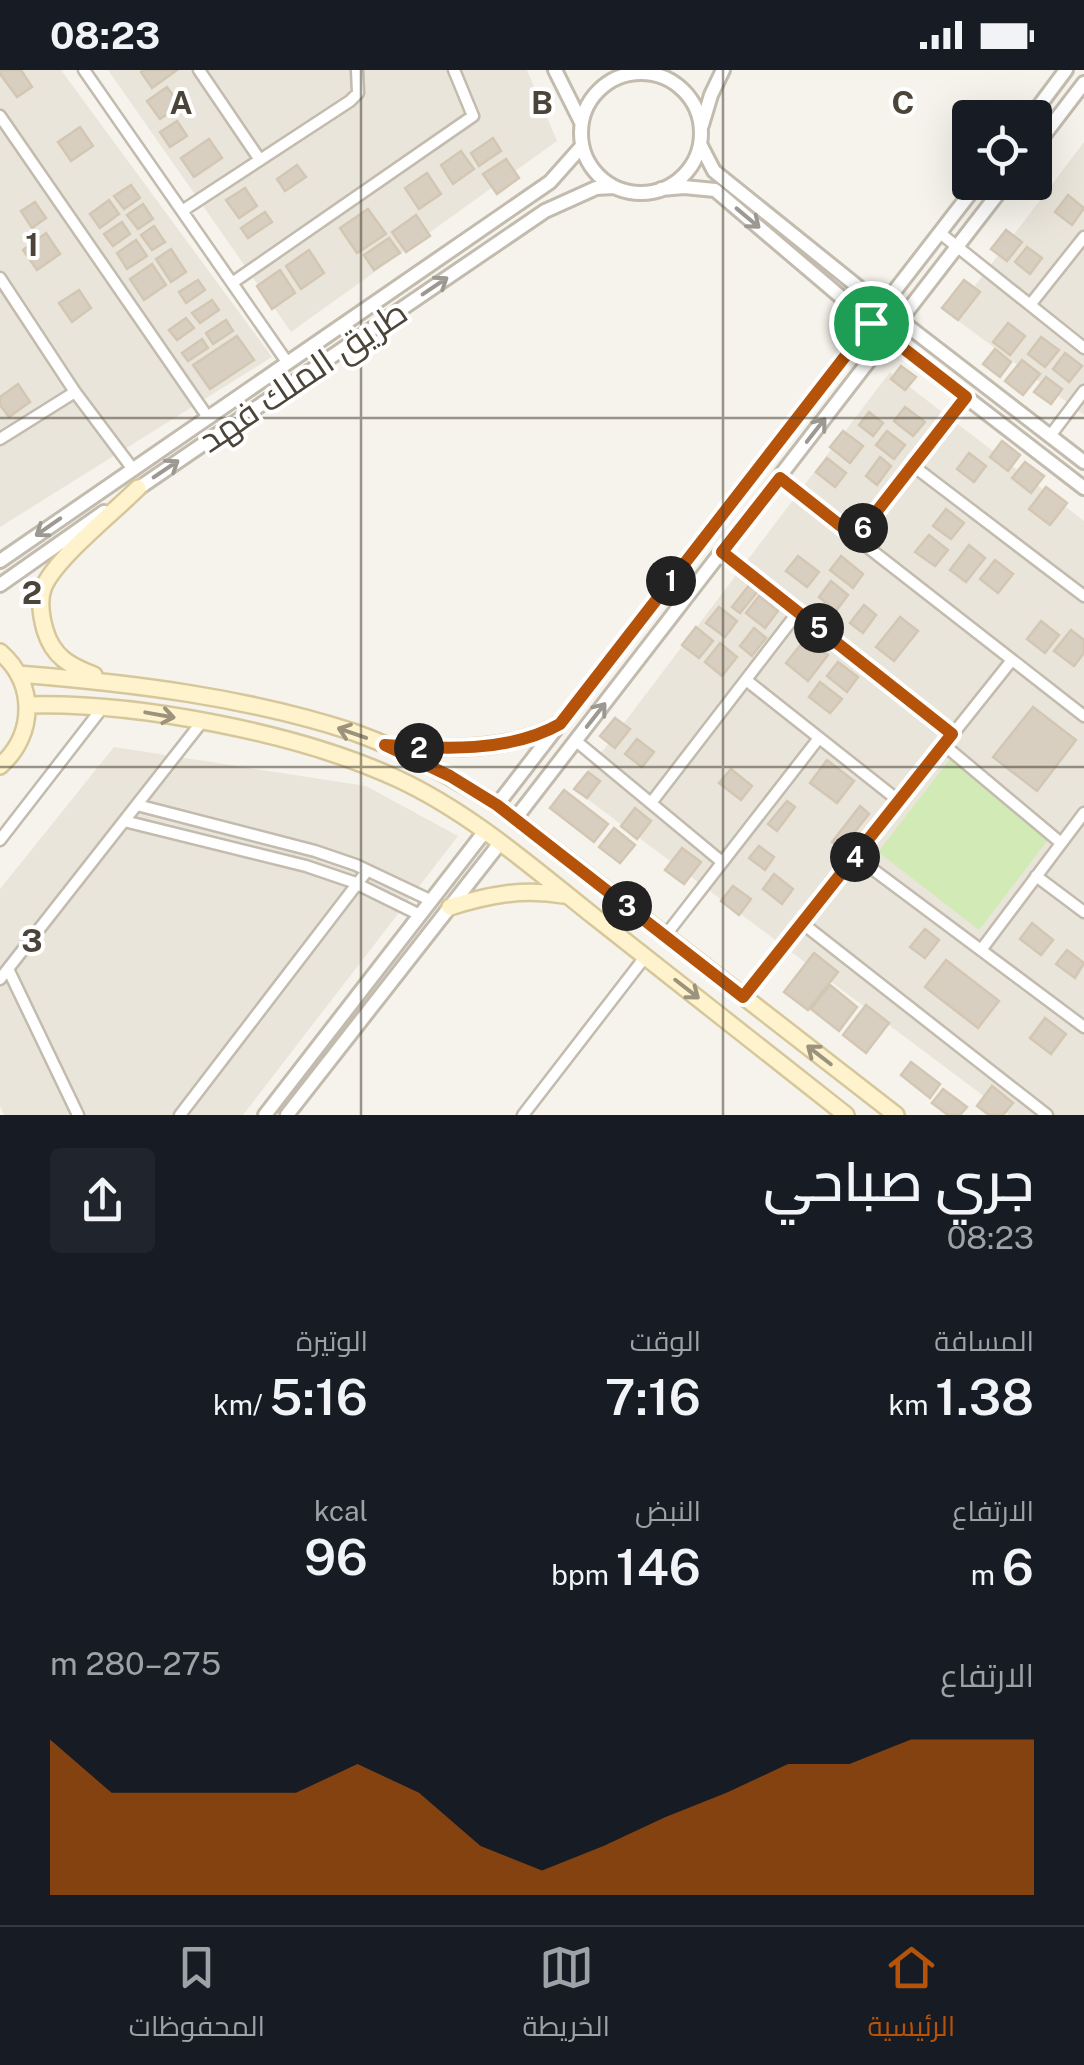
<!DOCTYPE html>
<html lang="ar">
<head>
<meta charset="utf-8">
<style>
	:root { --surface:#171b24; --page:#20242c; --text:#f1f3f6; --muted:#9ea1a6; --line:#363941; --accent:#b45309 }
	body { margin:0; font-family:"Public Sans",Cairo,sans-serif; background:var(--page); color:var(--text); direction:rtl; height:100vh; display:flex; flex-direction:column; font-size:38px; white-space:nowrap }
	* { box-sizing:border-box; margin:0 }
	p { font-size:32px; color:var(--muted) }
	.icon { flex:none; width:55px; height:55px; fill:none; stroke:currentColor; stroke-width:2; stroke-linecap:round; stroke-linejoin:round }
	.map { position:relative; height:1045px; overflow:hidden; direction:ltr }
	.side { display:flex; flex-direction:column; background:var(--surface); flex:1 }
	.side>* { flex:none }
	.controls { position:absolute; left:952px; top:30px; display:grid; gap:20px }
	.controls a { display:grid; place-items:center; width:100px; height:100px; border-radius:10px; background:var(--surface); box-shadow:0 10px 40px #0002; font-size:50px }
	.pin { position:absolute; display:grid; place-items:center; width:85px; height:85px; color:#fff; margin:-42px; border:5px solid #fff; border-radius:50%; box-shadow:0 2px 10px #0007 }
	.km { position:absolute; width:50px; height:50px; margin:-25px; border-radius:50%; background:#222; color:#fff; font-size:28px; line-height:50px; text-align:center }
	.round { display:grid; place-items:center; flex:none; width:105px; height:105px; border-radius:10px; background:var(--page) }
	.overview { display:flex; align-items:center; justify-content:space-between; height:170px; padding:0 50px }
	h1 { font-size:55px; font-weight:600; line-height:75px }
	.figures { display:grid; grid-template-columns:repeat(3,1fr); gap:15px; height:170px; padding:10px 50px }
	.figures div { display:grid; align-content:center }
	.figures b { font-size:50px; font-weight:600 }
	.figures small { font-size:28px; font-weight:400 }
	.figures p { font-size:28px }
	.chart { height:280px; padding:20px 50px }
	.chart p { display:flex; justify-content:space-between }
	.chart svg { width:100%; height:180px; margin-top:10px; fill:var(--accent); opacity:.7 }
	.status { display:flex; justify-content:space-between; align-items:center; height:70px; padding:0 50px; background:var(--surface); direction:ltr }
	.status svg { height:28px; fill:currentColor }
	.tabs { display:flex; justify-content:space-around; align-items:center; height:140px; border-top:2px solid var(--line); background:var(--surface); font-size:28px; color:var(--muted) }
	.tabs a { display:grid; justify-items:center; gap:5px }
	.tabs .selected { color:var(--accent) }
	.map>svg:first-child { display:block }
	.residential { fill:#eae5da }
	.green { fill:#d2eab5 }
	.building { fill:#d8cfc1; stroke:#d3c7b4; stroke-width:2.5 }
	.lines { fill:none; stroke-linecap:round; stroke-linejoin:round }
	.minor-casing { stroke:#c2bbae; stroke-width:15 }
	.tertiary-casing { stroke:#c2bbae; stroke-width:18 }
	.secondary-casing { stroke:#d6c79b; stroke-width:20 }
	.minor { stroke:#fff; stroke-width:10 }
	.tertiary { stroke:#fff; stroke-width:12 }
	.secondary { stroke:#fff3cd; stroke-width:15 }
	.oneway { stroke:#9c9892 }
	.oneway2 { stroke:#9c937c }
	.route-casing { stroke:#fff; stroke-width:20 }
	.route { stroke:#b45309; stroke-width:12 }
	.grid { fill:none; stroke:#4b4439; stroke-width:2.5; stroke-opacity:0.55 }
	.labels { text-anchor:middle; stroke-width:8; stroke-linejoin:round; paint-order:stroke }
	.street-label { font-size:35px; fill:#4b4439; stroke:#fff }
	.grid-label { font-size:32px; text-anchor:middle; font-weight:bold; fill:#4b4439; stroke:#fff; stroke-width:8; stroke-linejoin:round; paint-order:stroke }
</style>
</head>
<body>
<div class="status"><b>08:23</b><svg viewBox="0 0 49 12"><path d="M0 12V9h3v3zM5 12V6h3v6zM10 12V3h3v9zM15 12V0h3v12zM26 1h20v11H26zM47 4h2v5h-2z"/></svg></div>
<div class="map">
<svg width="1084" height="1045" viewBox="0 0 1084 1045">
	<rect width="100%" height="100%" fill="#f6f3ec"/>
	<path class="residential" d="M 0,0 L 61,0 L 272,287 L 0,457 Z
		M 108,0 L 527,0 L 557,71 L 291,262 Z
		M 1084,72 L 1084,345 L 952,246 Z
		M 890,302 L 1084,451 L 1084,1045 L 1009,1045 L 574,719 Z
		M 114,677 L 366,716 L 458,766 L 243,1045 L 4,1045 L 0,1036 L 0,819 Z"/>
	<path class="green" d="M 950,689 L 1051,766 L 979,860 L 878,782 Z"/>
	<path class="building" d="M 2,0 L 21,0 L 32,17 L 17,27 L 0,4 Z
		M 144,0 L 177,0 L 152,18 L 141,2 Z
		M 167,17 L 180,35 L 160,49 L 147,31 Z
		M 177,51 L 187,66 L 170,77 L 160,62 Z
		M 80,57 L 93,76 L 71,91 L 58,72 Z
		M 493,68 L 501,81 L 479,96 L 471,83 Z
		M 209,69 L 222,88 L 194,107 L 181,88 Z
		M 461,81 L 474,99 L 453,114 L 441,95 Z
		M 506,89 L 519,108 L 497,124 L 483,104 Z
		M 297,95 L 306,107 L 285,121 L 277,109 Z
		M 427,103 L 441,124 L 419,139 L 405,118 Z
		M 131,115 L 140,128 L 124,139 L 114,126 Z
		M 245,118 L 257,136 L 239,148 L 226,130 Z
		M 1068,125 L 1084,138 L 1072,155 L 1055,142 Z
		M 109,130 L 119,144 L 100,158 L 90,144 Z
		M 35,132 L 46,148 L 32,158 L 21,141 Z
		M 143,134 L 153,149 L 138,159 L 127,145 Z
		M 368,139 L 386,164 L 357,183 L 340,158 Z
		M 265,142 L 272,152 L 248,168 L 241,158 Z
		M 416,145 L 430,166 L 406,182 L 392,162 Z
		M 122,152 L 130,164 L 113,176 L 104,164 Z
		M 154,156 L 165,172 L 152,180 L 141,165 Z
		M 1006,160 L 1022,172 L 1007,191 L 991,179 Z
		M 46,163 L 60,184 L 37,200 L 23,180 Z
		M 389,168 L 400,183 L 374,200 L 364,185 Z
		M 136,170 L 147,186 L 127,199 L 117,183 Z
		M 1027,177 L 1042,188 L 1030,204 L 1015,192 Z
		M 171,179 L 186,202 L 171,212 L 156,189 Z
		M 309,180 L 324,203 L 301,219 L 286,196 Z
		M 152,194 L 166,215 L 144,230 L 130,209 Z
		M 280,200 L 295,223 L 272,239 L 257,216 Z
		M 198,210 L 205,220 L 186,233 L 179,222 Z
		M 964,210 L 980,222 L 958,250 L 942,238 Z
		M 79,220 L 91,238 L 72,252 L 59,233 Z
		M 212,230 L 219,240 L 200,253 L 192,243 Z
		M 186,248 L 194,258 L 177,270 L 169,260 Z
		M 226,250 L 233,261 L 213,274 L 206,263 Z
		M 1008,253 L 1025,266 L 1010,285 L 993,272 Z
		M 237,266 L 254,290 L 210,319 L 193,295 Z
		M 1041,267 L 1059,280 L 1045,297 L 1028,284 Z
		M 202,269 L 208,278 L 188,291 L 182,283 Z
		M 995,279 L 1011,292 L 1000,307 L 983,294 Z
		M 1065,283 L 1082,296 L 1069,312 L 1053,299 Z
		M 1022,290 L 1040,304 L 1023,325 L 1005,311 Z
		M 901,296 L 916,307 L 905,320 L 891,309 Z
		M 1046,307 L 1062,319 L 1051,334 L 1034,322 Z
		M 18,314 L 30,332 L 9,347 L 0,335 L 0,327 Z
		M 905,337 L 925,352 L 913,366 L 894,351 Z
		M 869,342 L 883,353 L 873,366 L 859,355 Z
		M 843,361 L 863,376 L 850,393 L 830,377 Z
		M 887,361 L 905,375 L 894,389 L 876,375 Z
		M 1002,371 L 1020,385 L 1008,401 L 990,387 Z
		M 969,383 L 986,396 L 974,412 L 957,399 Z
		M 880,387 L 891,396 L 877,415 L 866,406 Z
		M 827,388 L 846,403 L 835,417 L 816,402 Z
		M 1025,392 L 1044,406 L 1031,423 L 1012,408 Z
		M 1046,417 L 1067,433 L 1050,455 L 1029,439 Z
		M 946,439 L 964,453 L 951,469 L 933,456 Z
		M 929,465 L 948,480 L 935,496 L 915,482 Z
		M 969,475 L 985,488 L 966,512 L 950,500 Z
		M 798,486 L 819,502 L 807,517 L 786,501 Z
		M 841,486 L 863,504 L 853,518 L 830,500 Z
		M 995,490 L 1013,504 L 998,523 L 980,509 Z
		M 831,511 L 848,525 L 836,541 L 819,527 Z
		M 750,514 L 758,521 L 740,543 L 732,537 Z
		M 759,526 L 778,541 L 765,558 L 746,543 Z
		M 864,535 L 876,545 L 863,563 L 850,553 Z
		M 719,537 L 737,551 L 725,567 L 706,553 Z
		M 900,547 L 918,561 L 894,591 L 876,577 Z
		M 1041,551 L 1059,565 L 1045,583 L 1027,569 Z
		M 696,557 L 713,571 L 699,588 L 682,575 Z
		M 754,558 L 766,568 L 752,586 L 740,576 Z
		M 1071,560 L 1084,570 L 1084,583 L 1074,596 L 1054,581 Z
		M 806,568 L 828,585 L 808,611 L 786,593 Z
		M 720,573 L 737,587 L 722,606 L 705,592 Z
		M 838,592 L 858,607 L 847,622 L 827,606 Z
		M 820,612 L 842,629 L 830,643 L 809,627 Z
		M 1033,637 L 1076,670 L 1037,721 L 993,687 Z
		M 615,648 L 630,659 L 615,678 L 600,666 Z
		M 637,669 L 654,682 L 642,697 L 625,684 Z
		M 827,690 L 854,711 L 837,733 L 810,713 Z
		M 731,699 L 752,716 L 741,730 L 719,713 Z
		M 588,702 L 600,711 L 587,728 L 574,719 Z
		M 564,720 L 608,754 L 594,772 L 550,738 Z
		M 787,731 L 795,737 L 777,761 L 768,754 Z
		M 860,736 L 869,744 L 841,779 L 832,772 Z
		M 635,738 L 651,751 L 637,769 L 621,756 Z
		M 614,758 L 635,775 L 620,793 L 599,777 Z
		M 759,776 L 774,787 L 765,800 L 749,788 Z
		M 682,778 L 701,792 L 684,814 L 665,800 Z
		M 774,804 L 793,819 L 782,834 L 763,819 Z
		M 733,816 L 751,829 L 739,845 L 721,831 Z
		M 1032,853 L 1053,870 L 1041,885 L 1020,869 Z
		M 925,859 L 939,870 L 925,888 L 910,877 Z
		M 1067,880 L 1084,893 L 1075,908 L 1056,894 Z
		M 814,883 L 838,902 L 808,940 L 784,922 Z
		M 946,890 L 999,931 L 978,958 L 925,917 Z
		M 830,915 L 857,937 L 839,961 L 811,939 Z
		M 866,935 L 889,953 L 866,983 L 843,965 Z
		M 1045,948 L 1066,964 L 1051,984 L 1030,968 Z
		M 911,992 L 940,1014 L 930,1028 L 901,1005 Z
		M 992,1016 L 1013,1033 L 1003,1045 L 989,1045 L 977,1036 Z
		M 943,1019 L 967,1037 L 960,1045 L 948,1045 L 932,1033 Z"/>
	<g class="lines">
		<g class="minor-casing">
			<path id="minor" d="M 84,0 L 287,292
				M 199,0 L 260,90
				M 0,46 L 207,346
				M 182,141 L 350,31 L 358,23 L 357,0
				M 940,163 L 1084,278
				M 0,208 L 75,322
				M 232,213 L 473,46 L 454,0
				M 1030,235 L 1084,167
				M 1050,366 L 1084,321
				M 0,369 L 75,322 L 132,398
				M 912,395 L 1084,526
				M 779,408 L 1084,646
				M 856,468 L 966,327
				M 722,481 L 952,664
				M 746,610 L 899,731
				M 576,671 L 722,792
				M 944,675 L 1061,773
				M 651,733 L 798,542
				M 137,735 L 315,781 L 356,795 L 432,831
				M 124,751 L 306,796 L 353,812 L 420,845
				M 0,770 L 103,637
				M 855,786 L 1084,957
				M 1036,806 L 1084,842
				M 802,853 L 1047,1045
				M 665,866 L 819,668
				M 981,880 L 1084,743
				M 8,899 L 78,1045
				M 0,909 L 201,653
				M 743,927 L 1012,590
				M 180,1045 L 367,801
				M 523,1045 L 645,887"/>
		</g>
		<g class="tertiary-casing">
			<path id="tertiary" d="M 555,0 L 581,52
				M581 63a60 60 0 1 1 120 0a60 60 0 1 1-120 0Z
				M 1030,48 L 1066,0
				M 702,55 L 711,25 L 723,0
				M 700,74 L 714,101 L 883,237 L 1084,392
				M 1035,77 L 1084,13
				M 661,119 L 684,117 L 715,120 L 888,267 L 1084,418
				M 133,422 L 545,141 L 596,118 L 614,117
				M 0,491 L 550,112 L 582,76
				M 0,515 L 104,442
				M 497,735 L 979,112
				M 515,749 L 1007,112
				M 265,1045 L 485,761
				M 287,1045 L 500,773"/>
		</g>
		<g class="secondary-casing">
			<path id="secondary" d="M 0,582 C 36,613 36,664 0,696
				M 18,604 C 130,613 246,627 353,662 C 404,680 451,706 497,735 L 896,1045
				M 94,605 C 70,596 53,587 45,560 C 41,546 38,528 45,514 C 60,485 113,443 138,418
				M 28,635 C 137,632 299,663 398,709 C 471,743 533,798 596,848 C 679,914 763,979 846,1045
				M 398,676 C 450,680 514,680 560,654
				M 450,837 C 488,825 523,818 563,825"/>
		</g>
		<use href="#minor" class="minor"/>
		<use href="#tertiary" class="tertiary"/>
		<use href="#secondary" class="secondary"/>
	</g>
	<defs><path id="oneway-shaft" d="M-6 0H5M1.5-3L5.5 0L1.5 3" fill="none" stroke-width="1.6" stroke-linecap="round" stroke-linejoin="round" transform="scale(2.5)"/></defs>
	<g class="oneway">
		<use href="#oneway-shaft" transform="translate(748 148) rotate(40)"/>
		<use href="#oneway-shaft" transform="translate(435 216) rotate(-34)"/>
		<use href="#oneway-shaft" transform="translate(816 360) rotate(-52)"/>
		<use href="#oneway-shaft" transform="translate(166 399) rotate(-34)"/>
		<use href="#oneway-shaft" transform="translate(48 457) rotate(145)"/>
		<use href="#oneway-shaft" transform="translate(596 645) rotate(-52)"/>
	</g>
	<g class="oneway2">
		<use href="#oneway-shaft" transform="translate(160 645) rotate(10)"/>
		<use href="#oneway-shaft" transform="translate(352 663) rotate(-161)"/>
		<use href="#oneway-shaft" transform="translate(687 919) rotate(38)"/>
		<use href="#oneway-shaft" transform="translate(819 985) rotate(-142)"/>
	</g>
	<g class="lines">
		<g class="route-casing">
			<path id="route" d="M 871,253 L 966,327 L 856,468 L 780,408 L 722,482 L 952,664 L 743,927 L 497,735 L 450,706 L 385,675 C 441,679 509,683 560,654 Z"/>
		</g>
		<use href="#route" class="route"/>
	</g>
	<path class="grid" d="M 361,0 L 361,1045M 723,0 L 723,1045M 0,348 L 1084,348M 0,697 L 1084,697"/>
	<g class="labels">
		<g class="street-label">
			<text transform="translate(303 306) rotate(-34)" y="12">طريق الملك فهد</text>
		</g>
	</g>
	<g class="grid-label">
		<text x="181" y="44">A</text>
		<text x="542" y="44">B</text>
		<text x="903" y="44">C</text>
		<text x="32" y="186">1</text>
		<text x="32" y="534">2</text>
		<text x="32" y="882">3</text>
	</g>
</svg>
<div class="controls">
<a><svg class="icon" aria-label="locate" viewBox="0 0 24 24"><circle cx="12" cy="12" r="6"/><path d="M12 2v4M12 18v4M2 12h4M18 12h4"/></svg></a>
</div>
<div class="pin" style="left:871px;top:253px;background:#1e9e55"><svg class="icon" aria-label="arrive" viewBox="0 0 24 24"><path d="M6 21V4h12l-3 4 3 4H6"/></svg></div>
<b class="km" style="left:671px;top:511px">1</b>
<b class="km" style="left:419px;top:678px">2</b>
<b class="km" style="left:627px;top:836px">3</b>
<b class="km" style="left:855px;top:787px">4</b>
<b class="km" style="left:819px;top:558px">5</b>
<b class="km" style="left:863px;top:458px">6</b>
</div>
<section class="side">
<div class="overview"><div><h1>جري صباحي</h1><p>08:23</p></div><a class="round"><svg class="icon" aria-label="share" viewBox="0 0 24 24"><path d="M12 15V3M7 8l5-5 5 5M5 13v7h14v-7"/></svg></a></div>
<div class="figures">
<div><p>المسافة</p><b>1.38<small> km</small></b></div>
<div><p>الوقت</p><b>7:16</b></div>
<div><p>الوتيرة</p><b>5:16<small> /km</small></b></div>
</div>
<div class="figures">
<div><p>الارتفاع</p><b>6<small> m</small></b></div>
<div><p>النبض</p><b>146<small> bpm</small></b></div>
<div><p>kcal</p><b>96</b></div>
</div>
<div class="chart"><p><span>الارتفاع</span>275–280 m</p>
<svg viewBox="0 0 160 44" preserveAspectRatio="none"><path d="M0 44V6L10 19L20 19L30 19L40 19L50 12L60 19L70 32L80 38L90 32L100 25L110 19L120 12L130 12L140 6L150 6L160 6V44z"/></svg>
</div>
</section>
<nav class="tabs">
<a class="selected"><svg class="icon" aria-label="home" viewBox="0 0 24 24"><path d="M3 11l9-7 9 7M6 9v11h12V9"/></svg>الرئيسية</a>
<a><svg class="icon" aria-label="map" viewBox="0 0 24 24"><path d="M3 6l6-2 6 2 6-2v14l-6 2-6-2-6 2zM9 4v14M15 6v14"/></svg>الخريطة</a>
<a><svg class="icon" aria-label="saved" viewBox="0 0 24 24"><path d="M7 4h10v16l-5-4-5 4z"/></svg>المحفوظات</a>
</nav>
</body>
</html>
